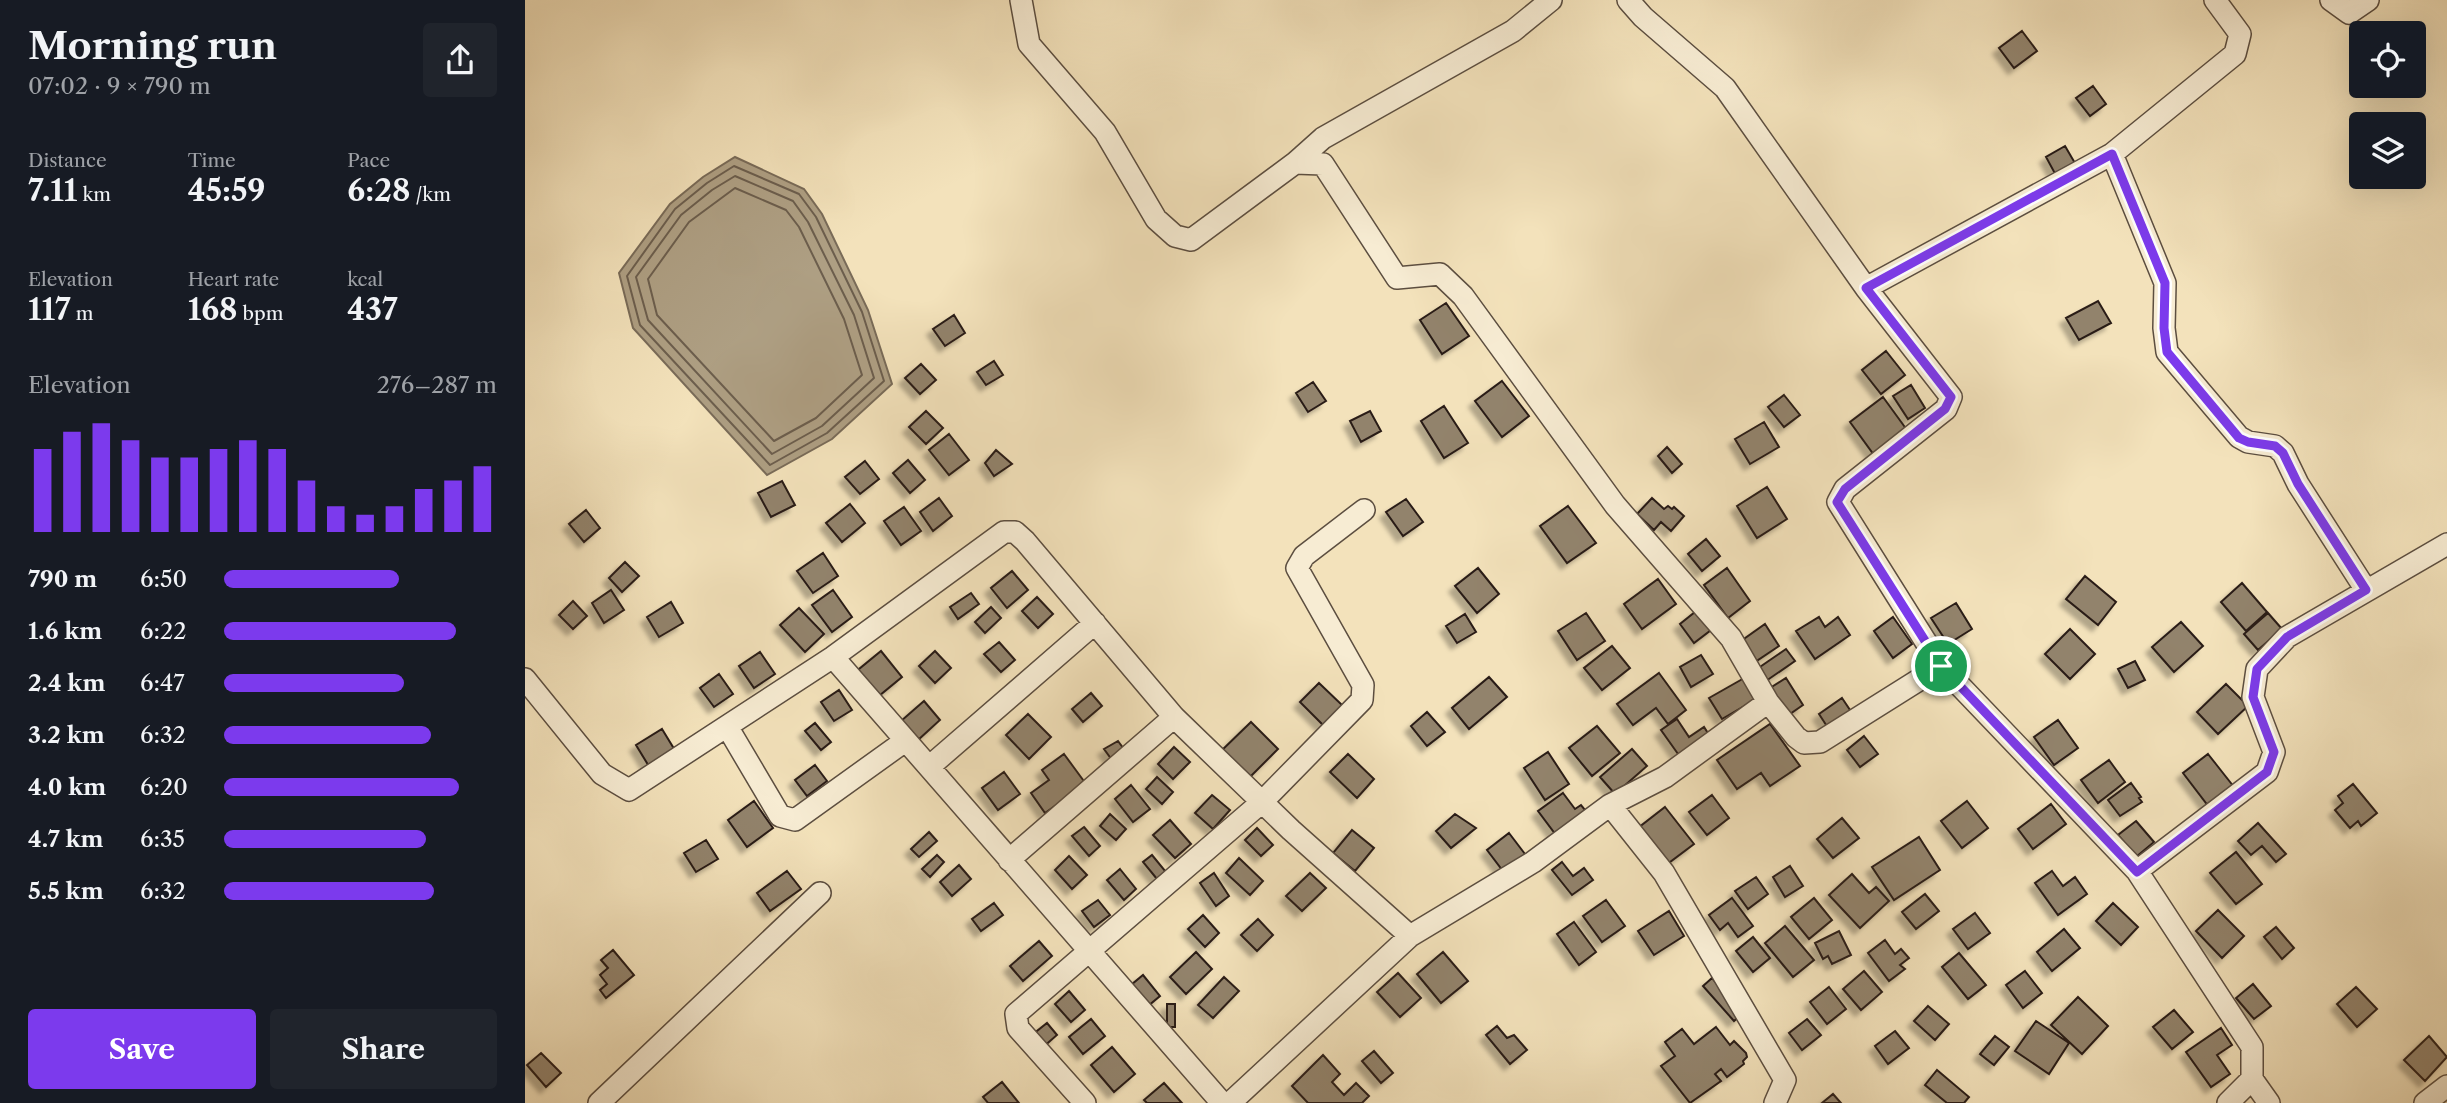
<!DOCTYPE html>
<html lang="en">
<head>
<meta charset="utf-8">
<style>
	:root { --surface:#171b24; --page:#20242c; --text:#f1f3f6; --muted:#9ea1a6; --accent:#7c3aed }
	body { margin:0; font-family:"Libre Caslon Text",serif; background:var(--page); color:var(--text); height:100vh; display:flex; flex-direction:column; font-size:26px; white-space:nowrap }
	* { box-sizing:border-box; margin:0 }
	p { font-size:23px; color:var(--muted) }
	.icon { flex:none; width:38px; height:38px; fill:none; stroke:currentColor; stroke-width:2; stroke-linecap:round; stroke-linejoin:round }
	.map { position:relative; flex:1; overflow:hidden }
	.drawer { display:flex; flex-direction:column; background:var(--surface); width:525px }
	.drawer>* { flex:none }
	.fabs { position:absolute; left:1824px; top:21px; display:grid; gap:14px }
	.fabs a { display:grid; place-items:center; width:77px; height:77px; border-radius:7px; background:var(--surface); box-shadow:0 7px 28px #0002; font-size:35px }
	.pin { position:absolute; display:grid; place-items:center; width:60px; height:60px; color:#fff; margin:-30px; border:4px solid #fff; border-radius:50%; box-shadow:0 2px 7px #0007 }
	.round { display:grid; place-items:center; flex:none; width:74px; height:74px; border-radius:7px; background:var(--page) }
	.headline { display:flex; align-items:center; justify-content:space-between; height:119px; padding:0 28px }
	h1 { font-size:38px; font-weight:800; line-height:52px }
	.stats { display:grid; grid-template-columns:repeat(3,1fr); gap:10px; height:119px; padding:7px 28px }
	.stats div { display:grid; align-content:center }
	.stats b { font-size:30px; font-weight:800 }
	.stats small { font-size:19px; font-weight:400 }
	.stats p { font-size:19px }
	.chart { height:196px; padding:14px 28px }
	.chart p { display:flex; justify-content:space-between }
	.chart svg { width:100%; height:126px; margin-top:7px; stroke:var(--accent); stroke-width:6 }
	.cta { display:flex; gap:14px; margin-top:auto; padding:14px 28px }
	.cta a { flex:1; height:80px; border-radius:7px; background:var(--accent); color:#fff; font-size:28px; font-weight:800; line-height:80px; text-align:center }
	.cta a+a { background:var(--page); color:var(--text) }
	ul { padding:0 28px; list-style:none; font-size:23px }
	li { display:grid; grid-template-columns:112px 84px 1fr; align-items:center; height:52px }
	li i { height:18px; border-radius:9px; background:var(--accent) }
	main { display:flex; flex:1; min-height:0 }
	.map>svg:first-child { display:block }
	.water { fill:#ae9f83; stroke:#796b58; stroke-width:2 }
	.lines { fill:none; stroke-linecap:round; stroke-linejoin:round }
	.shore { stroke:#6c5e4d; stroke-width:2 }
	.building { fill:#92836c; stroke:#291c17; stroke-width:2; filter:url(#shadow) }
	.minor-casing { stroke:#5c4e40; stroke-width:24 }
	.minor { stroke:#f7ecd3; stroke-width:21 }
	.route-casing { stroke:#fff; stroke-width:14 }
	.route { stroke:#7c3aed; stroke-width:9 }
</style>
</head>
<body>
<main>
<section class="drawer">
<div class="headline"><div><h1>Morning run</h1><p>07:02 · 9 × 790 m</p></div><a class="round"><svg class="icon" aria-label="share" viewBox="0 0 24 24"><path d="M12 15V3M7 8l5-5 5 5M5 13v7h14v-7"/></svg></a></div>
<div class="stats">
<div><p>Distance</p><b>7.11<small> km</small></b></div>
<div><p>Time</p><b>45:59</b></div>
<div><p>Pace</p><b>6:28<small> /km</small></b></div>
</div>
<div class="stats">
<div><p>Elevation</p><b>117<small> m</small></b></div>
<div><p>Heart rate</p><b>168<small> bpm</small></b></div>
<div><p>kcal</p><b>437</b></div>
</div>
<div class="chart"><p><span>Elevation</span>276–287 m</p>
<svg viewBox="0 0 160 44" preserveAspectRatio="none"><path d="M5 44V15M15 44V9M25 44V6M35 44V12M45 44V18M55 44V18M65 44V15M75 44V12M85 44V15M95 44V26M105 44V35M115 44V38M125 44V35M135 44V29M145 44V26M155 44V21"/></svg>
</div>
<ul>
<li><b>790 m</b>6:50<i style="width:64%"></i></li>
<li><b>1.6 km</b>6:22<i style="width:85%"></i></li>
<li><b>2.4 km</b>6:47<i style="width:66%"></i></li>
<li><b>3.2 km</b>6:32<i style="width:76%"></i></li>
<li><b>4.0 km</b>6:20<i style="width:86%"></i></li>
<li><b>4.7 km</b>6:35<i style="width:74%"></i></li>
<li><b>5.5 km</b>6:32<i style="width:77%"></i></li>
</ul>
<div class="cta"><a>Save</a><a>Share</a></div>
</section>
<div class="map">
<svg width="1922" height="1103" viewBox="0 0 1922 1103">
	<defs>
		<filter id="shadow"><feDropShadow dx="-6" dy="6" stdDeviation="2" flood-color="#0004"/></filter>
	</defs>
	<rect width="100%" height="100%" fill="#f3e2bb"/>
	<filter id="stains"><feTurbulence type="fractalNoise" baseFrequency=".00286" numOctaves="4"/><feColorMatrix values="0 0 0 0 .2 0 0 0 0 .09 0 0 0 0 .02 0 0 0 .5 -.17"/></filter>
	<radialGradient id="worn" r=".72"><stop offset=".6" stop-color="#630" stop-opacity="0"/><stop offset="1" stop-color="#630" stop-opacity=".3"/></radialGradient>
	<path class="water" d="M 210,157 L 279,189 L 297,214 L 343,310 L 367,384 L 307,439 L 242,475 L 108,328 L 94,273 L 145,204 L 178,177 Z"/>
	<g class="lines">
		<path class="shore" d="M 209,166 L 274,194 L 291,217 L 337,312 L 359,381 L 302,433 L 245,465 L 115,325 L 102,276 L 150,209 L 182,183 Z
			M 210,176 L 268,201 L 283,222 L 329,315 L 349,378 L 297,426 L 247,454 L 123,320 L 111,277 L 156,215 L 187,190 Z
			M 210,188 L 261,210 L 274,227 L 319,319 L 337,375 L 291,418 L 249,441 L 132,315 L 123,279 L 164,222 Z"/>
	</g>
	<path class="building" d="M 1497,31 L 1512,51 L 1489,68 L 1474,48 Z
		M 1568,86 L 1581,104 L 1565,116 L 1551,98 Z
		M 1540,146 L 1554,170 L 1534,181 L 1521,157 Z
		M 1573,301 L 1586,323 L 1554,340 L 1541,318 Z
		M 921,303 L 944,336 L 917,354 L 895,320 Z
		M 429,315 L 440,333 L 420,346 L 408,329 Z
		M 1361,351 L 1380,375 L 1356,394 L 1337,370 Z
		M 469,361 L 478,375 L 461,385 L 452,372 Z
		M 396,364 L 411,380 L 395,394 L 380,378 Z
		M 977,381 L 1004,416 L 977,437 L 950,401 Z
		M 788,382 L 801,401 L 783,412 L 771,393 Z
		M 1386,385 L 1400,408 L 1383,419 L 1368,396 Z
		M 1259,395 L 1275,415 L 1259,427 L 1243,407 Z
		M 1358,397 L 1382,430 L 1349,455 L 1325,422 Z
		M 919,406 L 943,443 L 919,458 L 896,421 Z
		M 401,411 L 418,428 L 401,444 L 384,427 Z
		M 845,411 L 856,431 L 836,442 L 825,421 Z
		M 1239,422 L 1254,447 L 1225,464 L 1210,439 Z
		M 424,434 L 444,460 L 424,475 L 404,450 Z
		M 1142,447 L 1157,464 L 1147,473 L 1133,456 Z
		M 471,450 L 487,464 L 469,476 L 460,463 Z
		M 383,460 L 400,480 L 385,493 L 368,473 Z
		M 340,461 L 354,479 L 335,494 L 320,477 Z
		M 257,481 L 270,505 L 246,517 L 233,493 Z
		M 1242,487 L 1262,519 L 1232,538 L 1212,506 Z
		M 414,498 L 427,516 L 408,531 L 395,512 Z
		M 1127,498 L 1139,509 L 1143,506 L 1147,509 L 1149,507 L 1159,516 L 1146,531 L 1136,522 L 1129,530 L 1112,514 Z
		M 881,499 L 898,522 L 878,536 L 861,512 Z
		M 325,504 L 340,523 L 317,542 L 301,523 Z
		M 1043,506 L 1071,543 L 1042,563 L 1015,526 Z
		M 379,507 L 396,531 L 376,545 L 359,521 Z
		M 61,510 L 75,528 L 59,542 L 44,524 Z
		M 1181,539 L 1195,556 L 1177,571 L 1163,554 Z
		M 298,553 L 313,576 L 288,593 L 272,571 Z
		M 100,562 L 114,576 L 97,592 L 84,578 Z
		M 953,568 L 974,594 L 952,613 L 930,586 Z
		M 1202,568 L 1225,601 L 1203,618 L 1179,585 Z
		M 487,571 L 503,590 L 482,608 L 466,588 Z
		M 1560,576 L 1591,602 L 1573,625 L 1541,599 Z
		M 1133,579 L 1151,604 L 1117,629 L 1099,604 Z
		M 1717,583 L 1742,612 L 1721,631 L 1696,602 Z
		M 86,590 L 99,610 L 79,623 L 67,603 Z
		M 308,590 L 327,617 L 307,632 L 287,605 Z
		M 446,593 L 454,604 L 433,619 L 425,607 Z
		M 512,597 L 528,614 L 513,628 L 497,611 Z
		M 48,601 L 62,616 L 48,629 L 34,615 Z
		M 146,602 L 158,623 L 134,637 L 122,617 Z
		M 1431,603 L 1447,629 L 1423,644 L 1406,618 Z
		M 466,607 L 476,618 L 460,633 L 450,622 Z
		M 274,608 L 299,634 L 280,652 L 255,625 Z
		M 1175,608 L 1190,627 L 1169,643 L 1155,624 Z
		M 1061,613 L 1080,641 L 1052,660 L 1033,631 Z
		M 1743,613 L 1757,629 L 1733,650 L 1719,634 Z
		M 940,614 L 951,632 L 932,643 L 921,626 Z
		M 1294,617 L 1300,627 L 1313,617 L 1325,635 L 1290,659 L 1271,631 Z
		M 1368,617 L 1387,644 L 1368,658 L 1349,631 Z
		M 1656,622 L 1678,646 L 1649,672 L 1627,647 Z
		M 1240,624 L 1254,646 L 1230,662 L 1216,641 Z
		M 1545,629 L 1570,654 L 1545,679 L 1520,654 Z
		M 474,642 L 490,660 L 476,672 L 459,654 Z
		M 1087,646 L 1105,668 L 1077,690 L 1059,668 Z
		M 1261,649 L 1270,661 L 1241,681 L 1232,669 Z
		M 356,651 L 377,677 L 349,700 L 328,674 Z
		M 410,651 L 426,668 L 410,683 L 394,666 Z
		M 235,652 L 250,674 L 229,688 L 214,666 Z
		M 1176,655 L 1188,674 L 1166,687 L 1155,667 Z
		M 1610,661 L 1620,680 L 1603,688 L 1593,669 Z
		M 1134,673 L 1161,710 L 1143,724 L 1131,708 L 1108,725 L 1092,704 Z
		M 194,674 L 208,694 L 189,707 L 175,688 Z
		M 964,677 L 982,697 L 944,729 L 927,708 Z
		M 1221,677 L 1233,698 L 1197,719 L 1184,698 Z
		M 1261,678 L 1278,705 L 1262,716 L 1245,688 Z
		M 794,683 L 818,706 L 798,725 L 775,702 Z
		M 1701,684 L 1723,706 L 1693,734 L 1672,712 Z
		M 314,690 L 327,710 L 309,721 L 296,702 Z
		M 566,693 L 577,706 L 558,722 L 547,709 Z
		M 1317,698 L 1329,716 L 1305,731 L 1294,714 Z
		M 399,701 L 415,720 L 393,740 L 376,721 Z
		M 902,712 L 920,732 L 902,746 L 886,726 Z
		M 503,714 L 526,737 L 504,759 L 481,735 Z
		M 1152,719 L 1164,737 L 1179,727 L 1188,741 L 1158,761 L 1136,730 Z
		M 1533,720 L 1553,748 L 1529,765 L 1509,737 Z
		M 726,722 L 753,749 L 721,781 L 694,753 Z
		M 290,723 L 306,742 L 296,750 L 280,731 Z
		M 1245,724 L 1275,766 L 1245,786 L 1236,773 L 1212,789 L 1192,760 Z
		M 1072,726 L 1095,753 L 1067,776 L 1044,748 Z
		M 137,729 L 151,752 L 125,768 L 111,745 Z
		M 1339,736 L 1353,754 L 1335,767 L 1322,750 Z
		M 593,741 L 601,752 L 587,760 L 579,749 Z
		M 649,747 L 665,762 L 648,779 L 633,764 Z
		M 1107,749 L 1122,766 L 1090,794 L 1075,777 Z
		M 1023,752 L 1044,784 L 1020,800 L 999,768 Z
		M 539,754 L 561,784 L 520,813 L 506,793 L 524,780 L 517,770 Z
		M 823,754 L 849,779 L 832,798 L 805,772 Z
		M 1683,754 L 1709,787 L 1684,807 L 1658,773 Z
		M 1584,760 L 1600,782 L 1573,803 L 1556,780 Z
		M 290,765 L 302,781 L 282,796 L 270,780 Z
		M 479,772 L 495,794 L 473,810 L 457,788 Z
		M 632,777 L 648,792 L 637,804 L 621,789 Z
		M 1606,783 L 1616,797 L 1614,798 L 1617,802 L 1595,816 L 1583,800 Z
		M 1828,784 L 1852,813 L 1836,826 L 1833,821 L 1825,828 L 1810,810 L 1818,803 L 1813,796 Z
		M 606,785 L 625,809 L 608,822 L 590,799 Z
		M 1038,793 L 1050,809 L 1056,805 L 1065,816 L 1034,839 L 1013,811 Z
		M 687,795 L 705,810 L 688,829 L 670,813 Z
		M 1187,795 L 1204,818 L 1182,835 L 1164,812 Z
		M 229,801 L 248,828 L 222,847 L 203,820 Z
		M 1442,801 L 1463,828 L 1437,848 L 1416,821 Z
		M 1526,804 L 1541,824 L 1508,849 L 1493,829 Z
		M 1140,807 L 1169,844 L 1141,865 L 1113,828 Z
		M 585,814 L 601,829 L 591,840 L 575,826 Z
		M 930,814 L 951,828 L 926,848 L 911,831 Z
		M 1317,818 L 1334,838 L 1308,858 L 1292,839 Z
		M 645,820 L 666,844 L 650,858 L 628,835 Z
		M 1611,821 L 1629,842 L 1611,857 L 1593,835 Z
		M 1733,823 L 1761,854 L 1751,862 L 1737,846 L 1726,855 L 1713,841 Z
		M 559,827 L 575,846 L 564,856 L 547,836 Z
		M 732,828 L 748,845 L 736,856 L 720,840 Z
		M 827,830 L 849,848 L 830,871 L 808,853 Z
		M 404,832 L 412,841 L 394,857 L 386,849 Z
		M 984,833 L 1003,858 L 981,875 L 962,850 Z
		M 1394,837 L 1415,870 L 1369,900 L 1347,867 Z
		M 181,840 L 193,859 L 171,872 L 159,853 Z
		M 1711,852 L 1737,884 L 1711,904 L 1685,873 Z
		M 412,855 L 419,862 L 405,877 L 397,869 Z
		M 627,855 L 641,872 L 632,879 L 618,862 Z
		M 544,856 L 562,875 L 547,889 L 530,870 Z
		M 714,858 L 738,881 L 725,895 L 701,873 Z
		M 1037,862 L 1048,876 L 1059,868 L 1068,880 L 1047,895 L 1027,870 Z
		M 434,865 L 446,879 L 427,896 L 415,882 Z
		M 1265,866 L 1278,886 L 1260,897 L 1248,877 Z
		M 595,869 L 611,889 L 599,900 L 582,880 Z
		M 262,871 L 276,889 L 245,911 L 232,893 Z
		M 1527,871 L 1538,886 L 1550,877 L 1562,894 L 1533,915 L 1510,883 Z
		M 689,873 L 704,896 L 691,906 L 675,883 Z
		M 785,873 L 801,888 L 777,911 L 761,896 Z
		M 1327,874 L 1344,893 L 1351,887 L 1364,901 L 1335,928 L 1304,895 Z
		M 1231,877 L 1243,894 L 1223,909 L 1210,891 Z
		M 1400,894 L 1414,911 L 1391,929 L 1377,912 Z
		M 1207,898 L 1228,926 L 1213,937 L 1203,923 L 1195,930 L 1184,915 Z
		M 1289,898 L 1307,920 L 1284,939 L 1266,917 Z
		M 573,900 L 585,915 L 569,927 L 557,911 Z
		M 1081,900 L 1100,926 L 1077,942 L 1058,916 Z
		M 469,903 L 478,915 L 456,931 L 447,919 Z
		M 1588,903 L 1613,927 L 1596,945 L 1571,921 Z
		M 1693,910 L 1719,936 L 1697,958 L 1671,931 Z
		M 1144,911 L 1159,936 L 1129,955 L 1113,931 Z
		M 1450,913 L 1465,933 L 1443,949 L 1428,929 Z
		M 678,915 L 694,933 L 680,947 L 663,929 Z
		M 733,919 L 748,935 L 732,951 L 716,935 Z
		M 1049,922 L 1071,952 L 1054,965 L 1032,934 Z
		M 1260,926 L 1289,960 L 1268,977 L 1240,943 Z
		M 1751,927 L 1769,948 L 1757,959 L 1739,937 Z
		M 1539,929 L 1555,948 L 1527,971 L 1512,952 Z
		M 1314,931 L 1326,955 L 1307,964 L 1303,956 L 1298,959 L 1290,943 Z
		M 1228,937 L 1245,958 L 1228,972 L 1211,951 Z
		M 1360,940 L 1370,954 L 1376,949 L 1384,958 L 1375,965 L 1380,969 L 1364,981 L 1343,953 Z
		M 514,941 L 527,956 L 498,981 L 485,966 Z
		M 88,950 L 109,975 L 81,998 L 75,990 L 82,984 L 75,975 L 83,968 L 76,960 Z
		M 671,952 L 687,969 L 661,994 L 645,977 Z
		M 918,952 L 943,981 L 916,1003 L 892,974 Z
		M 1434,953 L 1461,985 L 1443,999 L 1417,967 Z
		M 1339,971 L 1357,992 L 1336,1010 L 1318,989 Z
		M 1500,971 L 1517,993 L 1498,1008 L 1481,985 Z
		M 873,973 L 896,998 L 875,1017 L 852,992 Z
		M 618,975 L 635,996 L 623,1006 L 606,985 Z
		M 699,977 L 714,991 L 688,1018 L 673,1005 Z
		M 1187,978 L 1218,1013 L 1209,1021 L 1178,986 Z
		M 1728,984 L 1746,1006 L 1729,1019 L 1711,998 Z
		M 1304,987 L 1321,1009 L 1302,1024 L 1285,1002 Z
		M 1831,987 L 1852,1009 L 1832,1027 L 1812,1004 Z
		M 544,991 L 560,1010 L 546,1022 L 530,1004 Z
		M 1553,997 L 1583,1026 L 1557,1054 L 1526,1025 Z
		M 642,1004 L 650,1004 L 650,1027 L 642,1027 Z
		M 1403,1006 L 1424,1024 L 1410,1040 L 1389,1021 Z
		M 1649,1010 L 1668,1032 L 1647,1049 L 1628,1027 Z
		M 566,1019 L 580,1036 L 558,1054 L 544,1037 Z
		M 1282,1019 L 1296,1035 L 1277,1050 L 1264,1033 Z
		M 1511,1021 L 1544,1043 L 1524,1074 L 1490,1051 Z
		M 522,1023 L 532,1035 L 517,1048 L 507,1035 Z
		M 972,1026 L 982,1038 L 989,1035 L 1002,1050 L 985,1064 L 961,1035 Z
		M 1191,1027 L 1205,1045 L 1209,1041 L 1221,1053 L 1222,1057 L 1218,1061 L 1219,1064 L 1202,1077 L 1196,1069 L 1190,1074 L 1196,1081 L 1165,1103 L 1136,1066 L 1150,1056 L 1140,1042 L 1157,1029 L 1169,1044 Z
		M 1696,1028 L 1707,1045 L 1692,1055 L 1705,1074 L 1686,1087 L 1661,1052 Z
		M 1370,1031 L 1384,1048 L 1363,1064 L 1350,1046 Z
		M 1470,1036 L 1484,1047 L 1469,1065 L 1455,1054 Z
		M 1904,1036 L 1922,1057 L 1900,1081 L 1879,1060 Z
		M 587,1047 L 610,1074 L 589,1092 L 566,1065 Z
		M 849,1051 L 868,1073 L 856,1083 L 837,1061 Z
		M 16,1053 L 36,1073 L 21,1087 L 2,1065 Z
		M 798,1055 L 815,1074 L 807,1082 L 819,1095 L 831,1083 L 844,1096 L 837,1103 L 783,1103 L 767,1086 Z
		M 1412,1070 L 1444,1097 L 1439,1103 L 1422,1103 L 1400,1085 Z
		M 477,1082 L 494,1103 L 463,1103 L 458,1097 Z
		M 639,1083 L 657,1103 L 622,1103 L 619,1100 Z
		M 1308,1094 L 1316,1103 L 1297,1103 Z"/>
	<g class="lines">
		<g class="minor-casing">
			<path id="minor" d="M 496,0 L 504,44 L 580,132 L 631,219 L 650,236 L 666,240 L 770,163 L 798,164 L 872,278 L 915,274 L 938,296 L 1090,505 L 1206,638 L 1243,702
				M 1103,0 L 1118,17 L 1200,88 L 1341,288 L 1426,397 L 1421,409 L 1320,489 L 1313,502 L 1416,666
				M 1806,0 L 1824,13 L 1843,0
				M 1587,154 L 1640,283 L 1639,328 L 1642,352 L 1714,437 L 1723,442 L 1750,446 L 1758,453 L 1773,484 L 1841,590
				M 770,163 L 798,138 L 988,31 L 1026,0
				M 1341,288 L 1587,154 L 1710,54 L 1715,34 L 1690,0
				M 308,657 L 697,1103
				M 0,679 L 77,774 L 104,790 L 308,657 L 479,532 L 490,532 L 500,541 L 649,717 L 766,830 L 885,936
				M 203,728 L 255,816 L 270,820 L 380,741
				M 404,767 L 570,623
				M 1085,805 L 1139,873 L 1260,1080 L 1250,1103
				M 484,860 L 649,717
				M 1612,871 L 1742,772 L 1749,752 L 1728,697 L 1732,669 L 1762,637 L 1922,544
				M 74,1103 L 295,893
				M 560,1103 L 493,1028 L 491,1014 L 737,802 L 837,700 L 838,685 L 772,568 L 779,556 L 839,510
				M 705,1103 L 885,936 L 1008,862 L 1085,805 L 1140,777 L 1243,702 L 1271,737 L 1279,743 L 1295,742 L 1416,666 L 1612,871 L 1727,1047 L 1727,1079 L 1744,1103
				M 1703,1103 L 1727,1079
				M 1900,1103 L 1922,1086"/>
		</g>
		<use href="#minor" class="minor"/>
	</g>
	<g class="lines">
		<g class="route-casing">
			<path id="route" d="M 1587,154 L 1640,283 L 1639,328 L 1642,352 L 1714,438 L 1723,442 L 1750,446 L 1758,453 L 1773,484 L 1841,590 L 1762,637 L 1732,669 L 1728,697 L 1749,752 L 1742,772 L 1612,872 L 1416,666 L 1312,502 L 1320,489 L 1420,409 L 1426,397 L 1341,288 Z"/>
		</g>
		<use href="#route" class="route"/>
	</g>
	<rect width="100%" height="100%" filter="url(#stains)"/>
	<rect width="100%" height="100%" fill="url(#worn)"/>
</svg>
<div class="fabs">
<a><svg class="icon" aria-label="locate" viewBox="0 0 24 24"><circle cx="12" cy="12" r="6"/><path d="M12 2v4M12 18v4M2 12h4M18 12h4"/></svg></a>
<a><svg class="icon" aria-label="layers" viewBox="0 0 24 24"><path d="M12 4l9 5-9 5-9-5zM3 14l9 5 9-5"/></svg></a>
</div>
<div class="pin" style="left:1416px;top:666px;background:#1e9e55"><svg class="icon" aria-label="arrive" viewBox="0 0 24 24"><path d="M6 21V4h12l-3 4 3 4H6"/></svg></div>
</div>
</main>
</body>
</html>
